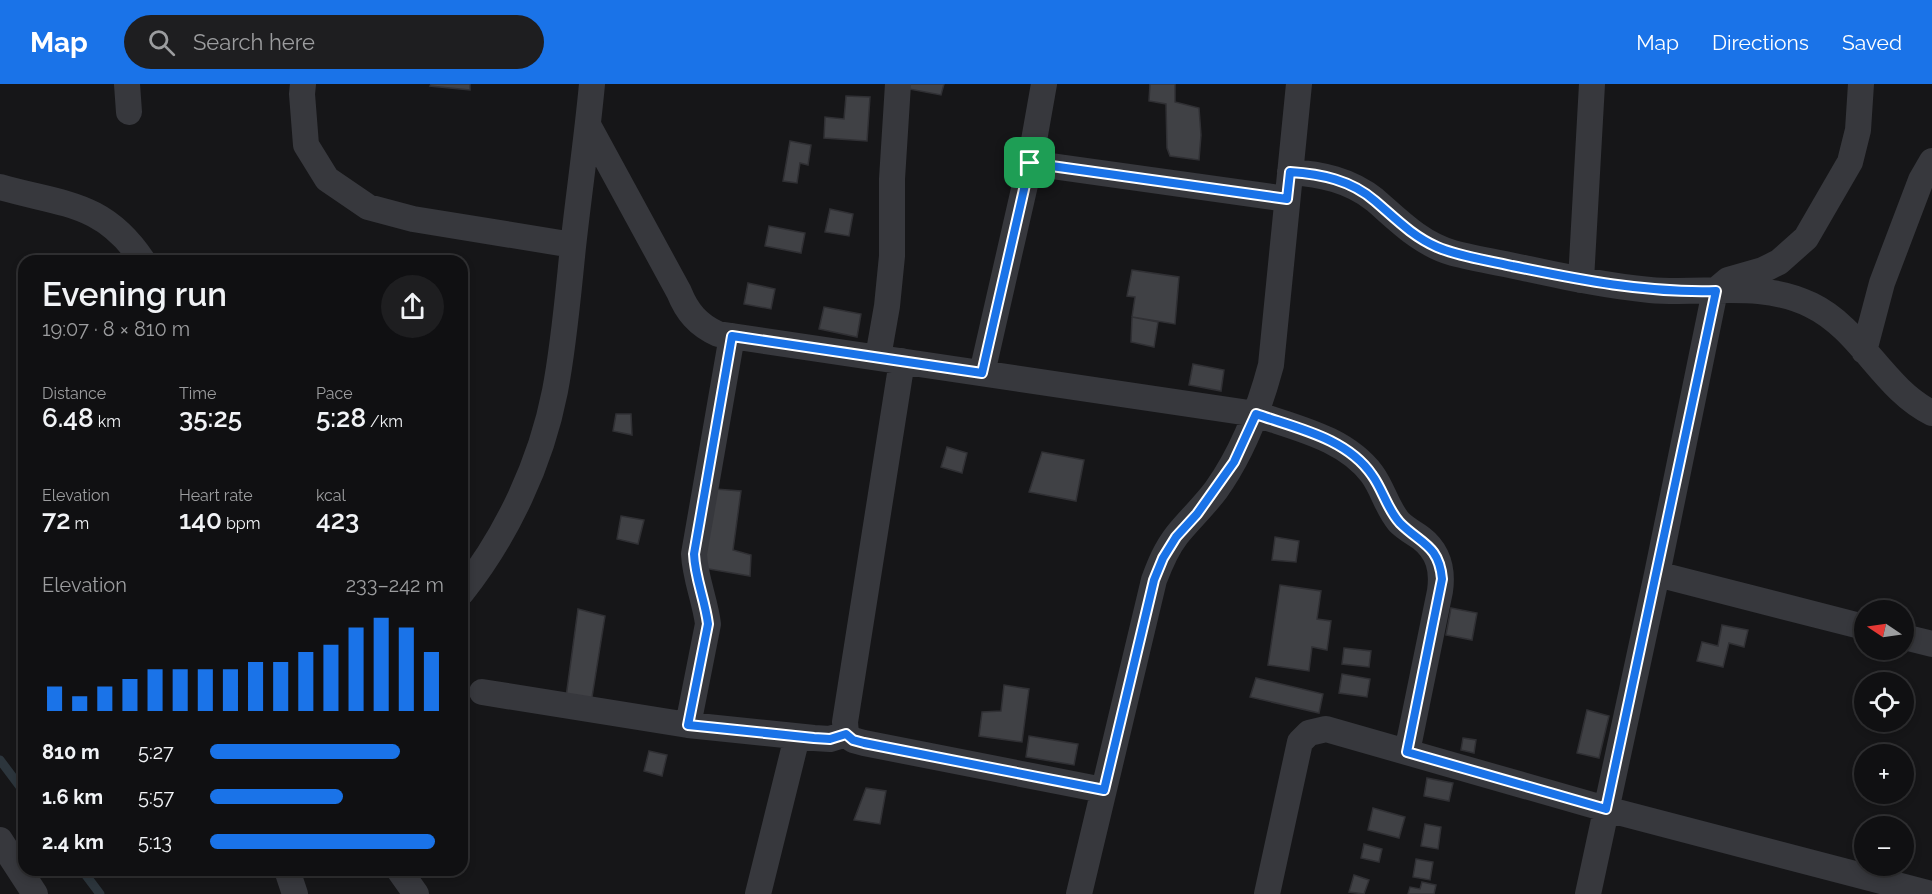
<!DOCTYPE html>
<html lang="en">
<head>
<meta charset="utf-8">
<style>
	:root { --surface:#101012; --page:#1e1e20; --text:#f1f3f6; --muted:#9c9d9f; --line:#303032; --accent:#1a73e8 }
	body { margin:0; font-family:Raleway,sans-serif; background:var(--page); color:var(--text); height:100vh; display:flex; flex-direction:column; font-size:22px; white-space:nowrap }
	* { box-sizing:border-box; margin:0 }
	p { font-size:20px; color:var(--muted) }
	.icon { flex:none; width:33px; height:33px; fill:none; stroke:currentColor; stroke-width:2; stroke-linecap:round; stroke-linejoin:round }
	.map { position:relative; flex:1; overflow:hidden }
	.panel { position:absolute; left:18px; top:171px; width:450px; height:621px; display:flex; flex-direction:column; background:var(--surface); border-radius:18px; box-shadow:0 3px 9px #0003,0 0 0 2px var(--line) }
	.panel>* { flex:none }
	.needle { width:39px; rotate:283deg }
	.tools { position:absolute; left:1854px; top:516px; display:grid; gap:12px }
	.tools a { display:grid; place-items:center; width:60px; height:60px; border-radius:50%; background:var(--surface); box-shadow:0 3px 9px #0003,0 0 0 2px var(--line); font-size:30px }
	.pin { position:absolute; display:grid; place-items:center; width:51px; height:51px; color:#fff; margin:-26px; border-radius:12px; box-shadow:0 3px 9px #0006 }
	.round { display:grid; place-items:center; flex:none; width:63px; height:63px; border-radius:32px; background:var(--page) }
	.overview { display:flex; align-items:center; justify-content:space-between; height:102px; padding:0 24px }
	h1 { font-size:33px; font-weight:600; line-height:45px }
	.figures { display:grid; grid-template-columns:repeat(3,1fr); gap:9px; height:102px; padding:6px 24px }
	.figures div { display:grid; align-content:center }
	.figures b { font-size:26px; font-weight:600 }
	.figures small { font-size:16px; font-weight:400 }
	.figures p { font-size:16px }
	.chart { height:168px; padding:12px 24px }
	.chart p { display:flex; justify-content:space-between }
	.chart svg { width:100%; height:108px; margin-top:6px; stroke:var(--accent); stroke-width:6 }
	ul { padding:0 24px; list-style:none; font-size:20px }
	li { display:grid; grid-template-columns:96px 72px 1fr; align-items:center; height:45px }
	li i { height:15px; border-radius:8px; background:var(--accent) }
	header { display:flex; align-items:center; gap:36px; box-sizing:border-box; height:84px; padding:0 30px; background:var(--accent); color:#fff }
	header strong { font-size:28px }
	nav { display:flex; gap:33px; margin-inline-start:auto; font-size:21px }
	.search { width:420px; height:54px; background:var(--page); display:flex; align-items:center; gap:15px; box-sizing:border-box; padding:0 21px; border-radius:33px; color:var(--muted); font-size:22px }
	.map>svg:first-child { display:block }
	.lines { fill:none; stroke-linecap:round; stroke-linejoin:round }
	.stream { stroke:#2c353c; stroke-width:9 }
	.building { fill:#404145; stroke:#303034; stroke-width:1.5 }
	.minor { stroke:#37383d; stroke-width:26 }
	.route-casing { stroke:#fff; stroke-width:12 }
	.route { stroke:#1a73e8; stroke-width:8 }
</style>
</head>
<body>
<header>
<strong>Map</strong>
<div class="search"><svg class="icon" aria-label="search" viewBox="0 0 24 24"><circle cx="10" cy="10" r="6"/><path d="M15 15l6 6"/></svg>Search here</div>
<nav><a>Map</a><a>Directions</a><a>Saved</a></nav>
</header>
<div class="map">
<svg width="1932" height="810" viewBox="0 0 1932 810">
	<rect width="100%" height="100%" fill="#161618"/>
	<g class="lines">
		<path class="stream" d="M 0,676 L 24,708
			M 82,786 L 100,810"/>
	</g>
	<path class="building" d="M 431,0 L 470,0 L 470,6 L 430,2 Z
		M 910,0 L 944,0 L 941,11 L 909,5 Z
		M 1150,0 L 1175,0 L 1175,18 L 1199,24 L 1201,51 L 1199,76 L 1170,72 L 1167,64 L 1166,20 L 1149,17 Z
		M 846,12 L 870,13 L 867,57 L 824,54 L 825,33 L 844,35 Z
		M 790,57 L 811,61 L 808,81 L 800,79 L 797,99 L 783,97 Z
		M 830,125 L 853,130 L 849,152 L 825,148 Z
		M 769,142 L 805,149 L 801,169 L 765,162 Z
		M 1132,186 L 1179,193 L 1175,240 L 1132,233 L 1135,213 L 1127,212 Z
		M 748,199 L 775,205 L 771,225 L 744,220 Z
		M 824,223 L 861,230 L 857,253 L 819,245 Z
		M 1132,233 L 1158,238 L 1154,263 L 1131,258 Z
		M 1193,280 L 1224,286 L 1221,307 L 1189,301 Z
		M 616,330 L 631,330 L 632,351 L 613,347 Z
		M 947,363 L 967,369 L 962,389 L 941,383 Z
		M 1042,368 L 1084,376 L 1076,417 L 1029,408 Z
		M 715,405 L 741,407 L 733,466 L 751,471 L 750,492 L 703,484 Z
		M 621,432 L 644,436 L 638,460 L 617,455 Z
		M 1275,453 L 1299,457 L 1296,478 L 1272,476 Z
		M 1280,501 L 1321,507 L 1317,535 L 1331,537 L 1327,566 L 1312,563 L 1309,587 L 1268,581 Z
		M 1451,524 L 1477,529 L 1472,556 L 1446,551 Z
		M 578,525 L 605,532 L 589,632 L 564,628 Z
		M 1722,541 L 1748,546 L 1744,563 L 1729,559 L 1723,583 L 1697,577 L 1702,558 L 1718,562 Z
		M 1344,564 L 1371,567 L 1369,583 L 1342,580 Z
		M 1342,590 L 1370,595 L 1367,613 L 1339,609 Z
		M 1256,594 L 1323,610 L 1319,629 L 1250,613 Z
		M 1004,601 L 1029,605 L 1022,658 L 979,652 L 982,628 L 1001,627 Z
		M 1587,626 L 1609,632 L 1599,674 L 1577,669 Z
		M 1029,652 L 1078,660 L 1074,681 L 1026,673 Z
		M 1463,654 L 1476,656 L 1474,669 L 1461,666 Z
		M 649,667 L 667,671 L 662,692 L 644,687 Z
		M 1427,694 L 1453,699 L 1449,717 L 1424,712 Z
		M 866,704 L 886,707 L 880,740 L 854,736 Z
		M 1373,724 L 1405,733 L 1399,754 L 1368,746 Z
		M 1425,740 L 1441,743 L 1438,765 L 1421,762 Z
		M 1364,760 L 1382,765 L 1379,778 L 1361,774 Z
		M 1416,775 L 1433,778 L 1430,796 L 1413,793 Z
		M 1354,791 L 1369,796 L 1364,810 L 1349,808 Z
		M 1422,798 L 1436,801 L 1434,810 L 1408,810 L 1410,803 L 1420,805 Z"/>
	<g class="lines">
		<path class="minor" d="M 127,0 L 129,28
			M 303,0 L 302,10 L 306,61 L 327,95 L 368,123 L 413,135 L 573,161
			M 588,41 L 679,208 C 687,228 698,241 718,250 L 1256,330 C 1296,344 1345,354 1372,390 C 1383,405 1387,424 1399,438 C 1406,445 1414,449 1421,454 C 1439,468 1443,486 1440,507 L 1407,668
			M 1030,79 L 1287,115
			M 1290,88 C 1321,90 1350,96 1375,116 C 1399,137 1421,160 1453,169 C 1476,175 1501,179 1524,184 C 1566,193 1607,202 1650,206 C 1703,211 1761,196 1811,221 C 1861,245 1883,305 1932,329
			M 0,103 C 62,121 103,117 143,177
			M 1581,196 L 1592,0
			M 1864,267 L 1882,199 L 1921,96 L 1932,77
			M 878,273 L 887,222 L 892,172 L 892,95 L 898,0
			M 902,277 L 845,638 L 846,650 L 853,656 L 864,659 L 1103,706
			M 982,289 L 1030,79 L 1044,0
			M 1657,490 L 1864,543
			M 462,508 C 507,451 541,379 555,307 C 564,260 568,211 573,163 C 579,108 587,54 592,0
			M 1904,553 L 1932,560
			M 482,608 L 688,641 L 814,654 L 830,655 L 846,650
			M 688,641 L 708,540 C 705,516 695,494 694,470 L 732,252
			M 0,756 L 35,810
			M 287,786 L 295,810
			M 399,786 L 416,810
			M 758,810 L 797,653
			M 1079,810 L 1154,496 C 1160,480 1166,465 1177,451 C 1189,436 1204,422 1216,406 C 1243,368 1259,326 1271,281 L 1299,0
			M 1267,810 L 1300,658 L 1309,649 L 1326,645 L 1606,725 L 1931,810
			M 1588,810 L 1657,490 L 1715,207 L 1728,196 L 1763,186 L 1779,178 L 1806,154 L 1850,78 L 1858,46 L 1861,0"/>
	</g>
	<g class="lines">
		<g class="route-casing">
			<path id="route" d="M 1030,79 L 1287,115 L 1290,88 C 1321,90 1351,96 1375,117 C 1395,134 1412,152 1437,163 C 1460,173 1487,176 1512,182 C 1580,196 1646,209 1716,207 L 1606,725 L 1407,668 L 1442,495 C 1439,461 1421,460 1400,439 C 1387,425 1383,406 1372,391 C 1347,354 1296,344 1256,330 L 1234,378 L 1197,430 L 1176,453 L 1163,474 L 1154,496 L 1104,706 L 864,659 L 853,656 L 846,650 L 830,655 L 814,654 L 688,641 L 708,540 C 705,516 695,494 694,470 L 732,252 L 982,289 Z"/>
		</g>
		<use href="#route" class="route"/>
	</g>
</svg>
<div class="tools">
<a><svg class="needle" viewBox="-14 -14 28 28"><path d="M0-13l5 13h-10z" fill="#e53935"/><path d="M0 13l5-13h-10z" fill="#9c9d9f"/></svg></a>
<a><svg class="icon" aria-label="locate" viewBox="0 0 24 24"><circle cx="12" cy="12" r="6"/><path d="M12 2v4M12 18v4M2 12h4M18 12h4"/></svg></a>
<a>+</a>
<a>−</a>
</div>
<div class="pin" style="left:1030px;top:79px;background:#1e9e55"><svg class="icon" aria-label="arrive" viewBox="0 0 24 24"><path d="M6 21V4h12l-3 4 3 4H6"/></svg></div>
<section class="panel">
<div class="overview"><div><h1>Evening run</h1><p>19:07 · 8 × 810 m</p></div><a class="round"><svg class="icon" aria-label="share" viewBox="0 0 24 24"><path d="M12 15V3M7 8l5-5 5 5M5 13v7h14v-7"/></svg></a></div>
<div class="figures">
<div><p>Distance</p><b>6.48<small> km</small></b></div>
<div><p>Time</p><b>35:25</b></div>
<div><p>Pace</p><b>5:28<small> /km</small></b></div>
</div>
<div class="figures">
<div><p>Elevation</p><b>72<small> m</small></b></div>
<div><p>Heart rate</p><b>140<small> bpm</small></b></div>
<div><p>kcal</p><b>423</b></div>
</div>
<div class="chart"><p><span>Elevation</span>233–242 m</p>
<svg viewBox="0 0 160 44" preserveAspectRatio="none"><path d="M5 44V34M15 44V38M25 44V34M35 44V31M45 44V27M55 44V27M65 44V27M75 44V27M85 44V24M95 44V24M105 44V20M115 44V17M125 44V10M135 44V6M145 44V10M155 44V20"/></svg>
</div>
<ul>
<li><b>810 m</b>5:27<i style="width:81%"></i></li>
<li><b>1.6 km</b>5:57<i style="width:57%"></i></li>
<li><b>2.4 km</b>5:13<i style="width:96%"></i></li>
</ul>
</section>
</div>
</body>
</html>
